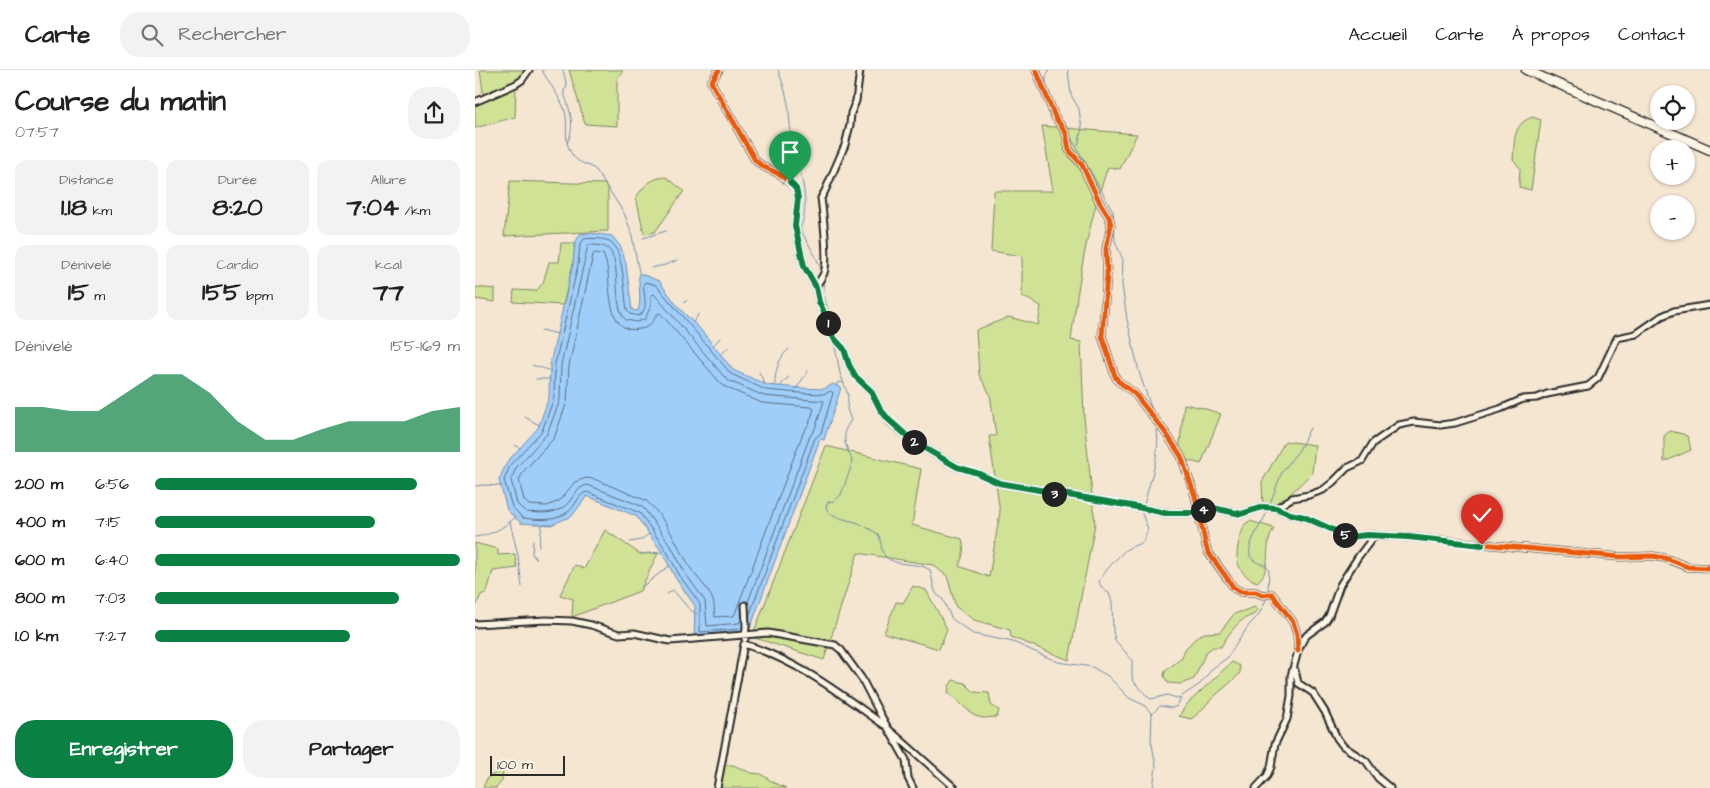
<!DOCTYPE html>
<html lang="fr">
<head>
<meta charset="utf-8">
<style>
	:root { --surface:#fff; --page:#f2f2f2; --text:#222; --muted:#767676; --line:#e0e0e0; --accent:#0b8043 }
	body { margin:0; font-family:"Architects Daughter",sans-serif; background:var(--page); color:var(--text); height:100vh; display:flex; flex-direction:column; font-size:19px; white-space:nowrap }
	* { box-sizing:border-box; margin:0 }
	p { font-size:16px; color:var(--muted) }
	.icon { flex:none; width:28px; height:28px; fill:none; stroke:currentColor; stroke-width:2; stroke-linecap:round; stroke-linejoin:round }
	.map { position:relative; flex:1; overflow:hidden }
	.panel { display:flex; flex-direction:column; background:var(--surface); width:475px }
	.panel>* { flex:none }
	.buttons { position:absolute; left:1175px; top:15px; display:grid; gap:10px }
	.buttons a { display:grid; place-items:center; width:45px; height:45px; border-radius:50%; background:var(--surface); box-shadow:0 1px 4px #0004; font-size:25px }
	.scale { position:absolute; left:15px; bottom:12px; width:75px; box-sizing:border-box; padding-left:5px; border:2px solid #2b2b2b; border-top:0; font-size:14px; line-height:18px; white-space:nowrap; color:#2b2b2b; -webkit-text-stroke:4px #fcf5e5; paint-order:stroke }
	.pin { position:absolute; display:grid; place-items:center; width:42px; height:42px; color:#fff; margin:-51px -21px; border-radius:50% 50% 50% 0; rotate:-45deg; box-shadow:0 0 5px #0007 }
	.pin .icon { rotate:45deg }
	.km { position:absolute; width:25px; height:25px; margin:-12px; border-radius:50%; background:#222; color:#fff; font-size:14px; line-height:25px; text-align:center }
	.round { display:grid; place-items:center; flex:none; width:52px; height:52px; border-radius:20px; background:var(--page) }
	.head { display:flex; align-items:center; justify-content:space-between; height:85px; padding:0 15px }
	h1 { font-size:28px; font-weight:800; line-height:38px }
	.metrics { display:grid; grid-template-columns:repeat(3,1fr); gap:8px; height:85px; padding:5px 15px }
	.metrics div { display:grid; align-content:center; border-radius:12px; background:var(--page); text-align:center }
	.metrics b { font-size:25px; font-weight:800 }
	.metrics small { font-size:14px; font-weight:400 }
	.metrics p { font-size:14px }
	.chart { height:140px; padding:10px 15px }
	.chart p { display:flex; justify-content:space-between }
	.chart svg { width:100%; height:90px; margin-top:5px; fill:var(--accent); opacity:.7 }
	.primary-button { display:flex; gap:10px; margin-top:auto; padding:10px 15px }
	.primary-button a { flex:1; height:58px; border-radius:20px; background:var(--accent); color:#fff; font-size:20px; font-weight:800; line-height:58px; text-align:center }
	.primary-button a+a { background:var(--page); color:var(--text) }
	ul { padding:0 15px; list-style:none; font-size:16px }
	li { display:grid; grid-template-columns:80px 60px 1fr; align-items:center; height:38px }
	li i { height:12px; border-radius:6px; background:var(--accent) }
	header { display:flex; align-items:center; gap:30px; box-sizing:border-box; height:70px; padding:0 25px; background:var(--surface); border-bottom:1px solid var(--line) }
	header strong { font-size:24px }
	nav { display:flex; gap:28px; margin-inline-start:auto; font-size:18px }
	.search { width:350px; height:45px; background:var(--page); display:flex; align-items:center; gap:12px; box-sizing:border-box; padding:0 18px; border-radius:20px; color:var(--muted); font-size:19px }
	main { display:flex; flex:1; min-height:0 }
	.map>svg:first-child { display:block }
	.green { fill:#cfe296; stroke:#7d8660 }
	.water { fill:#a0cefb; stroke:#718da8 }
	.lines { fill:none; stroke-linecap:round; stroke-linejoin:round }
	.shore { stroke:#5a6c7e; stroke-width:1 }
	.stream { stroke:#718da8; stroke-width:1 }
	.street-casing { stroke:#2b2b2b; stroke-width:9 }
	.secondary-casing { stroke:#2b2b2b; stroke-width:11 }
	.street { stroke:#fcf5e5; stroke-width:5 }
	.secondary { stroke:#fcf5e5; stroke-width:8 }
	.cycleway-casing { stroke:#fcf5e5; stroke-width:8 }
	.cycleway { stroke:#e8590c; stroke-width:5 }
	.route-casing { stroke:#fff; stroke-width:10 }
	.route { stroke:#0b8043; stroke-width:6 }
</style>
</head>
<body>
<header>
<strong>Carte</strong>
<div class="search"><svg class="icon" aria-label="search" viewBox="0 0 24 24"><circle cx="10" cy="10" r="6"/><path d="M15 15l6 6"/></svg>Rechercher</div>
<nav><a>Accueil</a><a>Carte</a><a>À propos</a><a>Contact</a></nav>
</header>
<main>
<section class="panel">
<div class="head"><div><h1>Course du matin</h1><p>07:57</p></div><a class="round"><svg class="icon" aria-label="share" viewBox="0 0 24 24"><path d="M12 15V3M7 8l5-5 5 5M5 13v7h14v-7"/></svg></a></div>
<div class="metrics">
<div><p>Distance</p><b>1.18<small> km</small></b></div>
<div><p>Durée</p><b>8:20</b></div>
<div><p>Allure</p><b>7:04<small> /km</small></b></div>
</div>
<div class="metrics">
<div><p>Dénivelé</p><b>15<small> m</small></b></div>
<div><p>Cardio</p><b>155<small> bpm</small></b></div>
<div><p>kcal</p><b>77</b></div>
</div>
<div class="chart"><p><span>Dénivelé</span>155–169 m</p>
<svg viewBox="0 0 160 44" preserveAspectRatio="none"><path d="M0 44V22L10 22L20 24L30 24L40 15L50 6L60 6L70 15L80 29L90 38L100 38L110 33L120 29L130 29L140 29L150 24L160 22V44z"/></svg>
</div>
<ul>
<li><b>200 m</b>6:56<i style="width:86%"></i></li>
<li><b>400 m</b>7:15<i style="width:72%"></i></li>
<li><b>600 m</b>6:40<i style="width:100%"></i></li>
<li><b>800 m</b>7:03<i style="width:80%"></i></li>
<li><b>1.0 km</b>7:27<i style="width:64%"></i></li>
</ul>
<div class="primary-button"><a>Enregistrer</a><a>Partager</a></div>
</section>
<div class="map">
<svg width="1235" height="718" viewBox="0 0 1235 718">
	<rect width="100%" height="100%" fill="#f5e6d2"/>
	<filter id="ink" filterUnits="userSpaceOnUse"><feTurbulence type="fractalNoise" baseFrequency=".02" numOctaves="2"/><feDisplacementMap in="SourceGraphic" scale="10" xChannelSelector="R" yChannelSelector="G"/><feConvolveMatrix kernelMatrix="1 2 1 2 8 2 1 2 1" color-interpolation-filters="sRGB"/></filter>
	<g filter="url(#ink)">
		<path class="green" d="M 5,0 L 54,0 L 41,15 L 40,47 L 0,58 L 0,32 L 9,29 Z
			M 94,0 L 148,0 L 142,9 L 142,56 L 110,54 Z
			M 1057,47 L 1066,50 L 1056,120 L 1044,117 L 1045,98 L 1038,89 C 1040,70 1037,55 1057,47 Z
			M 567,56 L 662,64 L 645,99 L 633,97 C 612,156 604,209 596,270 L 606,272 L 609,347 L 620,454 L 594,590 L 536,567 L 535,560 L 499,550 L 481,537 L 472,506 L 458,495 L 383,483 L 349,590 L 277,567 L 351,376 L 446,399 L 437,455 L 487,469 C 490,480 488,486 484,496 L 514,507 L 525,442 L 514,366 L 521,366 L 515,324 L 504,305 L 501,260 L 534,247 L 563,255 L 566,236 L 547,226 L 547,186 L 516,181 L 519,121 L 578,121 Z
			M 191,107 L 209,121 L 180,162 L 169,164 L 161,127 C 170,115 176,108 191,107 Z
			M 35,111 L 129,114 L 133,119 L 133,161 L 29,166 Z
			M 86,173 L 100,173 L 98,194 L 88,235 L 38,232 L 39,220 L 61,221 L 68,213 L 74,192 L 84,192 Z
			M 0,217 L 20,219 L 20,232 L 0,229 Z
			M 709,334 L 728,338 L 746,344 L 726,394 L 711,390 L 704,383 Z
			M 1195,361 L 1208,364 L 1213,367 L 1216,380 L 1189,392 L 1189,366 Z
			M 810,371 L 840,375 L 837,403 L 801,438 L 788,437 L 787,412 Z
			M 775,451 L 799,458 C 797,462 795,466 794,470 C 791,485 795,502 782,512 C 754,501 761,476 770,454 Z
			M 130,460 L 165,484 L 183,483 L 165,521 L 97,547 L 98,529 L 85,525 L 100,495 L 109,499 Z
			M 0,473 L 23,479 L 23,485 L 40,484 L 42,498 L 18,501 L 12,522 L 6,525 L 0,538 Z
			M 438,516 L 451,520 L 472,559 L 464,579 L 409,563 L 421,532 L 428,533 Z
			M 780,537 L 783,540 C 778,547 772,546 766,551 C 759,557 750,569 746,577 L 738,577 L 731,582 L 719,609 L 706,614 L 693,613 L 689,606 L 690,601 L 707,588 L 710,579 L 723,566 L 730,563 L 745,562 L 759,544 Z
			M 757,592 L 765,596 L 765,603 C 758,611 750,617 742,624 C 732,632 727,642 716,649 L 704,646 L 712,634 Z
			M 478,610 L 490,613 L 499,622 L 514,623 L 516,635 L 524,640 L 522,647 L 508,648 L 500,646 L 473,623 L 474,616 Z
			M 246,695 L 258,695 L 276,703 L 286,704 L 299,713 L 311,718 L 242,718 Z
			M 26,700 L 28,701 L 27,711 L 21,718 L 8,718 L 12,708 Z"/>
		<path class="water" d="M 115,163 L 137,166 L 146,177 L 151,194 L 157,240 L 163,241 C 167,229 163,216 164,203 L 184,211 L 204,238 L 226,260 L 258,300 L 292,315 L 325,318 L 349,319 L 358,314 L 366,318 L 349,370 L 345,369 L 273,564 L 219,569 L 220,536 L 201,509 L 187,482 L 161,446 L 112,426 L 97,446 L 76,455 L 46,453 L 32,440 L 24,410 L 32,392 L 63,358 L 74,327 L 75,294 L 98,194 L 100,173 L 105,164 Z"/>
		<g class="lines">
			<path class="shore" d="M 120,183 C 121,183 127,184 128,184 C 129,186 130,190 131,192 C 137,213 129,266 165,259 C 174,258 179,251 182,244 L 185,243 L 248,316 L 287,333 L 336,337 L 339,339 L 334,354 L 328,363 L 259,546 L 240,547 C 239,541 240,534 237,528 C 232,517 223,509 216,499 C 205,480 188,443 170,430 L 119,409 L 111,408 L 100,412 L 84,431 L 72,436 L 54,435 L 49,430 L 44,410 L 48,402 L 79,368 L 92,332 L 94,296 L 118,185 Z
				M 267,548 L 264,553 L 232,556 L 230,531 L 210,503 L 196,476 L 170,440 L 166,436 L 113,415 C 100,417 99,429 90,436 C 79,445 64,443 51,442 L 42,434 L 36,410 L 41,398 L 72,364 L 85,330 L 86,295 L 113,175 C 118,175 128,175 132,178 C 148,189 136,237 151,250 L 162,252 L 170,249 L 176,236 L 176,225 L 179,224 L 252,310 L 289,326 L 349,331 L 340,359 L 335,366 L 273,532
				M 267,559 L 225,562 L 225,534 L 205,506 L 191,480 L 165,443 L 112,422 C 103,424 101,436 94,441 C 81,452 63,450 48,448 L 37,437 L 29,410 L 36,394 L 67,361 L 79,328 L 80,294 L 103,195 L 105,175 L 109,169 C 116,168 130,168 136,172 C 149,183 149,223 152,240 L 155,244 L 163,246 C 176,239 167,224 169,213 L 171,212 L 181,215 L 256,304 L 291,320 L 325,323 L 349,324 L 356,321 L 358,323 L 346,363 L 340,368 L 274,546"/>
			<path class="stream" d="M 67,0 C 73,12 86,28 90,41 C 94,58 87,70 98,86 C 104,94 114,94 121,100 L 149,143 L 156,161 L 164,202
				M 88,0 L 92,17 L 89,20 L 89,23 C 95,40 101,56 92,73
				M 303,0 C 307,11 311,22 313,34 C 315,49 315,65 319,80 C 326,104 336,134 325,159 L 341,187 L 347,202
				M 593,0 L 596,25 L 604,39 L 605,47 L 607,57 L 603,76
				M 571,19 L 571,7 L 574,0
				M 579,38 L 638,141 L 640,171 L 648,190 L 647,215 L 652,249 L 664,302 L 678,343
				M 168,168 L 191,161
				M 176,198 L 190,195 L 203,190
				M 348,208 L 350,230 L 359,260
				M 204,238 L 212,230
				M 218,253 L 224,243
				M 66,260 L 83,264
				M 359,272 L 365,303 L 373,325 L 372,339 L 376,350 L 370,360 L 370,373 L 377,390 L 376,397 L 366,425 L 359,431 L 353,432 L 351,437 L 354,443 L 365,448 L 384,453 L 403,464 C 407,471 405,480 410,486 C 421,498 443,491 455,500 L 460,521 L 462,525 L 467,528 L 477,549 L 498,564 L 538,572 L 583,592 L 617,597 L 633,606 L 654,628 L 669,635 L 677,644
				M 239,275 L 245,268
				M 246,284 L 253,278
				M 57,295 L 76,301
				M 284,302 L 290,314
				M 61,309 L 75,309
				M 300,316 C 299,304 304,286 314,279
				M 361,316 L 363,312 L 368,313
				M 305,317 L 310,310 L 314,307
				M 321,319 L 333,301
				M 50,347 L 64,355
				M 40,375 L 45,378
				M 0,416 L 9,415 L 27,416
				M 669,435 C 675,408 687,384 681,354
				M 794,436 L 807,402 L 824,380 L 835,358
				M 668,439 L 667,444 L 673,459 L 668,472 C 663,475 657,476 652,479 C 644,485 629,502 624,511 C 626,518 628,520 634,523 L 637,532 L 638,561 L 640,570 L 657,590 L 657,608 L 660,613 L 674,628 L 677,629 L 692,625 L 705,629
				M 793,440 C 789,452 766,479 778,490 C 782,493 788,494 792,497 L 794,501 L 793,521
				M 35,452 L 43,485 L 47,517
				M 0,467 C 17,465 28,458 41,447
				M 58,470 L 57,484 L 61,489
				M 155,472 L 166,470 L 174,464
				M 64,476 L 67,455
				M 166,484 L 187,482
				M 167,517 L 194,496
				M 192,524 L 198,520 L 215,540 L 222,544
				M 678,718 L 681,696 L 676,670 L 677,644 L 685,636 L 697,638 L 702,636 L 707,626 L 725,614 L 738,598 L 752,588 L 774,555 L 783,546 L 792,528"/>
			<g class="street-casing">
				<path id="street" d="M 244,0 L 236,12 L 280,90 L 287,96 L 306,105 L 321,119 L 323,128 L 320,156 L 329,196 L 341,217 L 344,232 L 348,239 L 358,267 L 369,279 L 374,295 L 381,307 L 396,321 L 405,339 L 414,351 L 439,372 L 482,397 L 502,403 L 524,413 L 662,437 L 690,443 L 719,443 L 738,438 L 766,444 L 788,437 L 801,438 L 815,444 L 829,447 L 874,467 L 892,465 L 933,467 L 1145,487 L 1178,486 L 1190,488 L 1213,497 L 1235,498
					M 561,0 L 580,47 L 591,63 L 594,80 L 607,95 L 625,133 L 634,147 L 636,155 L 631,179 L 632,205 L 627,266 L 640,306 L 643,311 L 659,323 L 690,362 L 706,386 L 720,426 L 731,476 L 733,482 L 749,504 L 759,518 L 766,522 L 781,522 L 787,525 L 797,524 L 818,552 L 822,564 L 823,581
					M 0,32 L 41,14 L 47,10 L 54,0
					M 341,217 C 343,212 347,208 349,203 C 354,189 348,145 346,128 L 350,121 L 370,75 L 375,55 L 376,43 L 381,31 L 385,0
					M 801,438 L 817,428 L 834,425 L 848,420 L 858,412 L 872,398 L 887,391 L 898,373 L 924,355 L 939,352 L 966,355 L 980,353 L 1025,339 L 1048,329 L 1062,328 L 1072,324 L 1113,316 L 1123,308 L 1142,268 L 1161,264 L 1187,246 L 1199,241 L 1235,235
					M 0,554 L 71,550 L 97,551 L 116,555 L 144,564 L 159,563 L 195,571 L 293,563 L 360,575 L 366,580 L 387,609 L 405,644 L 431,690 L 433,708 L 438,718
					M 270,569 L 271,556 L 270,535
					M 820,600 L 823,613 L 838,623 L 850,642 L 862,668 L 868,676 L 891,691 L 903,708 L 915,718
					M 416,661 L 480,718
					M 242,718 L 269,574 C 323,591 364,623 409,655
					M 781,718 L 792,706 L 796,697 L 800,674 L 812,649 L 816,626 L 816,606 L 823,581 L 828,570 L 832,565 L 850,552 L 854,546 L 865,515 L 883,487 L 900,465"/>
			</g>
			<g class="secondary-casing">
				<path id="secondary" d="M 1051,0 L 1235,80"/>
			</g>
			<use href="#street" class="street"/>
			<use href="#secondary" class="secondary"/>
			<g class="cycleway-casing">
				<path id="cycleway" d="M 244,0 L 236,12 L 280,90 L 287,96 L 306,105 L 321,119 L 323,128 L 320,156 L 329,196 L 341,217 L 344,232 L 348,239 L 358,267 L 369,279 L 374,295 L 381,307 L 396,321 L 405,339 L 414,351 L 439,372 L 482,397 L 502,403 L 524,413 L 662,437 L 690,443 L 719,443 L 738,438 L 766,444 L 788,437 L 801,438 L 815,444 L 829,447 L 874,467 L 892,465 L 933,467 L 1145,487 L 1178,486 L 1190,488 L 1213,497 L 1235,498
					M 561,0 L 580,47 L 591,63 L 594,80 L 607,95 L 625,133 L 634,147 L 636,155 L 631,179 L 632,205 L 627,266 L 640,306 L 643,311 L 659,323 L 690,362 L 706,386 L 720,426 L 731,476 L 733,482 L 749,504 L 759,518 L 766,522 L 781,522 L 787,525 L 797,524 L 818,552 L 822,564 L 823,581"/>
			</g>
			<use href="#cycleway" class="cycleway"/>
		</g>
	</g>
	<g class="lines" filter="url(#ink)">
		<g class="route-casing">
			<path id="route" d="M 315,112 L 321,119 L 323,128 L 320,156 L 329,196 L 341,217 L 344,232 L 348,240 L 354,259 L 358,267 L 369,279 L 374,295 L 381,307 L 396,321 L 405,339 L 414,350 L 439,372 L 482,397 L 502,403 L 524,413 L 662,437 L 690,443 L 719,443 L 738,438 L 766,444 L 788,437 L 801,438 L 815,444 L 829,447 L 874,467 L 892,465 L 933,467 L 1007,475"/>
		</g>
		<use href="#route" class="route"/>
	</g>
</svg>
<div class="buttons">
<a><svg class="icon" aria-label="locate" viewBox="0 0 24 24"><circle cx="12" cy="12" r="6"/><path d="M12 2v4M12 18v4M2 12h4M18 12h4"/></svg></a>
<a>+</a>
<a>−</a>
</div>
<div class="scale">100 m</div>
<div class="pin" style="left:315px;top:112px;background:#1e9e55"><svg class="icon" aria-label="arrive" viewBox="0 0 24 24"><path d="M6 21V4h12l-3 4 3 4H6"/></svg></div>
<div class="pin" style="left:1007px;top:475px;background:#d93025"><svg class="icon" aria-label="check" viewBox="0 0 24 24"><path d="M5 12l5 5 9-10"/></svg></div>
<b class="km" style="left:353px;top:253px">1</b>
<b class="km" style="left:439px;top:372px">2</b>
<b class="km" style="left:579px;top:424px">3</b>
<b class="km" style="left:728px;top:440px">4</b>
<b class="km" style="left:870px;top:465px">5</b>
</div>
</main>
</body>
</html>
